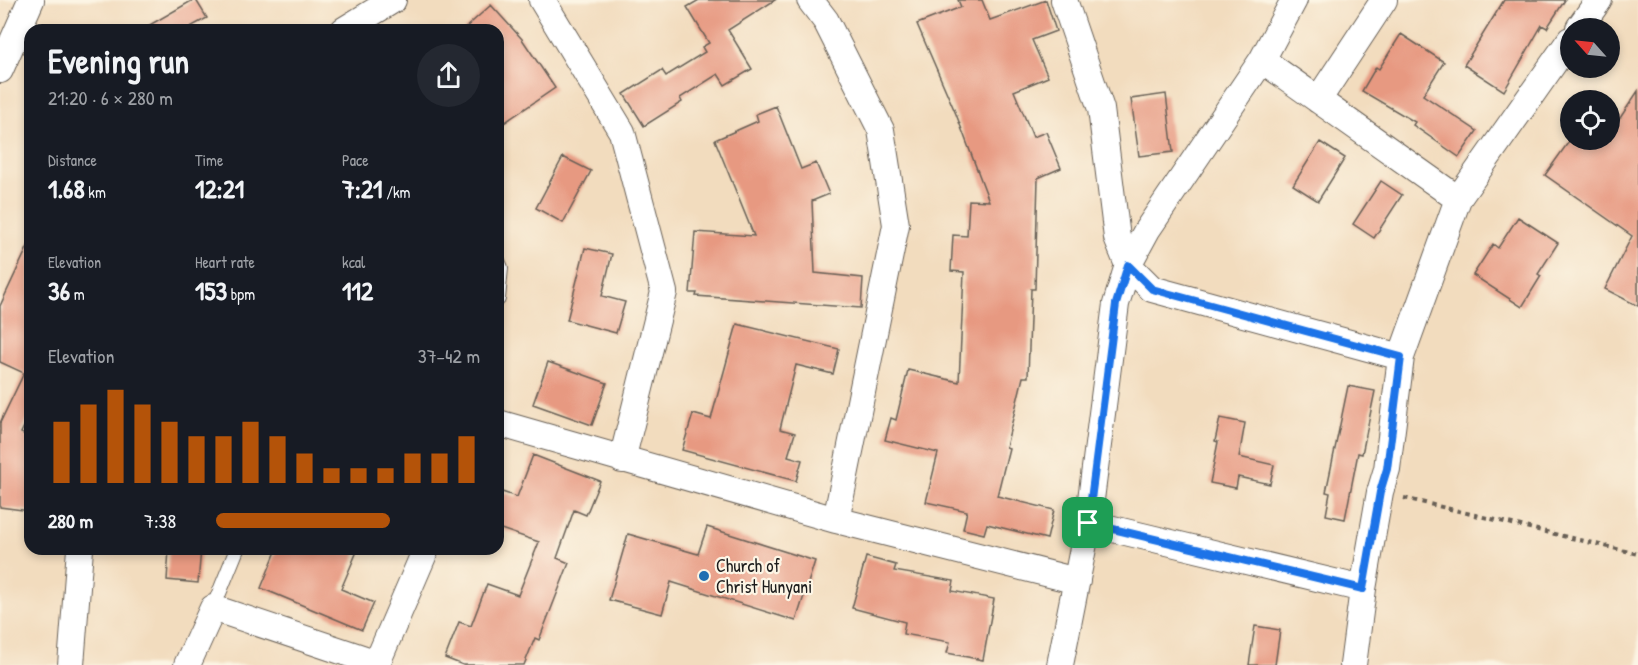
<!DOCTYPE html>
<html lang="en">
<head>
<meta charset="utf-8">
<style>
	:root { --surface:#171b24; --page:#242831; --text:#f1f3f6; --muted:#9ea1a6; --accent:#b45309 }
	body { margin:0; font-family:"Patrick Hand",sans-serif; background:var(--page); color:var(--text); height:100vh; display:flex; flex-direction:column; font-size:22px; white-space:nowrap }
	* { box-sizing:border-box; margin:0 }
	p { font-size:20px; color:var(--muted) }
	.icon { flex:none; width:33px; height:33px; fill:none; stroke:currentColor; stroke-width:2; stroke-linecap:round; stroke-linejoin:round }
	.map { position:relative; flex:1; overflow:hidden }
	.panel { position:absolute; left:24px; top:24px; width:480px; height:531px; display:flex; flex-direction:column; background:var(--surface); border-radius:18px; box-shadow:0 3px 9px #0003 }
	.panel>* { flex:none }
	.needle { width:39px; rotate:297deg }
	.tools { position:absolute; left:1560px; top:18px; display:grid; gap:12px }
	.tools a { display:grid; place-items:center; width:60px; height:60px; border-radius:50%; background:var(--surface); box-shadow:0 3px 9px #0003; font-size:30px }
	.pin { position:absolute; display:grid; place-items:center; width:51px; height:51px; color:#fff; margin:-26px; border-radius:12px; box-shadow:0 3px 9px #0006 }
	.round { display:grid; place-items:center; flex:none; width:63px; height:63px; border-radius:32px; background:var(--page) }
	.head { display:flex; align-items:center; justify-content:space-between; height:102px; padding:0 24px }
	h1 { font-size:33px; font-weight:700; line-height:45px }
	.stats { display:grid; grid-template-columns:repeat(3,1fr); gap:9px; height:102px; padding:6px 24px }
	.stats div { display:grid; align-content:center }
	.stats b { font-size:26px; font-weight:700 }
	.stats small { font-size:16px; font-weight:400 }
	.stats p { font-size:16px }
	.chart { height:168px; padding:12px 24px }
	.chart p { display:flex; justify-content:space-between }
	.chart svg { width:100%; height:108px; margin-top:6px; stroke:var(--accent); stroke-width:6 }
	ul { padding:0 24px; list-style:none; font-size:20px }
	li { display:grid; grid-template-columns:96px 72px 1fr; align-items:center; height:45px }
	li i { height:15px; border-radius:8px; background:var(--accent) }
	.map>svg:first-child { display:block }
	.building { fill:#e79981 }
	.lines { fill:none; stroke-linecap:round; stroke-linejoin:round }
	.service-casing { stroke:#675f55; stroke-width:16 }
	.minor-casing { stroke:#675f55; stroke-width:28 }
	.path { stroke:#675f55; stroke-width:4; stroke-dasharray:4.5 4.5; stroke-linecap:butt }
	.service { stroke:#fff; stroke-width:14 }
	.minor { stroke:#fff; stroke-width:26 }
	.route-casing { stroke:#fff; stroke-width:12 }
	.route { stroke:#1a73e8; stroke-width:8 }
	.poi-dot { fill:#1f6fb2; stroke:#fcf5e5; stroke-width:2 }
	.labels { text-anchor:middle; stroke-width:4.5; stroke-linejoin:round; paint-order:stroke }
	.poi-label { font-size:18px; fill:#1c1c1c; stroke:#fcf5e5; text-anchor:start }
</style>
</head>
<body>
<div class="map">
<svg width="1638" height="665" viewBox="0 0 1638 665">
	<rect width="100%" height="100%" fill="#fcf5e5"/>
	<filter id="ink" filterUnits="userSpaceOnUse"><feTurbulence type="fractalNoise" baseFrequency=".0167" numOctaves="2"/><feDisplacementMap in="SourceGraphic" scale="12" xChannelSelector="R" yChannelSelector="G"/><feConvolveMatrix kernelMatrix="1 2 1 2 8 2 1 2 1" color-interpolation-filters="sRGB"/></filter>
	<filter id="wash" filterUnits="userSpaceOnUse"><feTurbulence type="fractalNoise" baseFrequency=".008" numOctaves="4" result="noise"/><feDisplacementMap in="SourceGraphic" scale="24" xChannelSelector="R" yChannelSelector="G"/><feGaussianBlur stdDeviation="1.35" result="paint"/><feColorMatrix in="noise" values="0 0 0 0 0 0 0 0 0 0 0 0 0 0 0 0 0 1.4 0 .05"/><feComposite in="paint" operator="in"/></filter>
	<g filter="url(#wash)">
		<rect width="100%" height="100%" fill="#f2dcbe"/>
		<g id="blocks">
			<path class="building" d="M 193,0 L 196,0 L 207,18 L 185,30 L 141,30 Z
				M 699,0 L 775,0 L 728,30 L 752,69 L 725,85 L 718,74 L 680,98 L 682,102 L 644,126 L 624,94 L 662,70 L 666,76 L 705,52 L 702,47 L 709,43 L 687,7 Z
				M 958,0 L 982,0 L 990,20 L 1046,0 L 1056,31 L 1032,40 L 1048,77 L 1014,91 L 1033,137 L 1046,132 L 1061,168 L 1038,178 L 1035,289 L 1031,289 L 1028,377 L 1023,377 L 1006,447 L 1009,448 L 997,496 L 1054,510 L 1047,539 L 987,524 L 984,534 L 963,529 L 967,511 L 926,502 L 938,453 L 885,440 L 891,418 L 896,420 L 908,370 L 959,382 L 964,272 L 951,271 L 953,235 L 967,236 L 969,200 L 989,201 L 956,114 L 917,24 L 961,7 Z
				M 1504,0 L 1565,0 L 1547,28 L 1542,25 L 1504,91 L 1464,65 Z
				M 491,5 L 522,39 L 555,88 L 498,127 L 498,30 L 463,30 Z
				M 1401,34 L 1444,62 L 1423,95 L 1477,131 L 1459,157 L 1413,125 L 1415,122 L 1362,91 L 1376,67 L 1379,69 Z
				M 1638,91 L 1638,306 L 1605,289 L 1632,236 L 1545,175 L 1570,140 L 1610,140 L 1610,133 Z
				M 1166,94 L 1173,152 L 1139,156 L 1131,99 Z
				M 776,106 L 801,169 L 816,163 L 829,194 L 812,201 L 815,273 L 863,278 L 861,308 L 696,296 L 697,293 L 690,293 L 695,232 L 754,236 L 715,140 L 758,121 L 756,114 Z
				M 1320,142 L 1345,158 L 1318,201 L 1293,185 Z
				M 563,157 L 591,171 L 563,223 L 536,208 Z
				M 1381,181 L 1402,195 L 1374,238 L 1353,224 Z
				M 1518,217 L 1558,243 L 1538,274 L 1541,276 L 1522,307 L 1473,275 L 1493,244 L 1498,248 Z
				M 30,242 L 30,414 L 21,433 L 30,437 L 30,511 L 0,507 L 0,423 L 24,373 L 0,362 L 0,306 Z
				M 585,248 L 612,254 L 602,296 L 625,302 L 616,333 L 567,320 Z
				M 737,324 L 839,349 L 833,374 L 796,365 L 780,429 L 795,433 L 788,456 L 802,460 L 796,481 L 682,450 L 693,414 L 711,419 Z
				M 548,362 L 607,383 L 592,425 L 533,404 Z
				M 1348,386 L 1375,391 L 1362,454 L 1358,453 L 1345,519 L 1326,515 L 1330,493 L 1326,492 Z
				M 1220,418 L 1245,423 L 1239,457 L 1274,465 L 1270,484 L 1238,477 L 1236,488 L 1210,483 L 1218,442 L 1215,441 Z
				M 533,455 L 600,481 L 586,515 L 574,510 L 557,558 L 569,563 L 539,640 L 535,638 L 524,665 L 463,665 L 445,658 L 459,622 L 471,626 L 487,584 L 518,595 L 539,542 L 498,528 L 498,503 L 502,492 L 517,497 Z
				M 707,527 L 815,561 L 796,621 L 671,582 L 662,614 L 609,600 L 628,534 L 698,554 Z
				M 169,549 L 201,549 L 198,583 L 167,580 Z
				M 277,549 L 358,549 L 341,589 L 374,603 L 362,630 L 261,588 Z
				M 866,557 L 896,565 L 894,571 L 954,581 L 952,591 L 994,599 L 983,660 L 947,653 L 950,642 L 903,634 L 905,622 L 852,608 Z
				M 1255,626 L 1280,630 L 1275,665 L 1249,665 Z"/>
		</g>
	</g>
	<g filter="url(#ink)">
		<use href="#blocks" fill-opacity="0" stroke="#675f55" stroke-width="1.5"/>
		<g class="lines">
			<g class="service-casing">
				<path id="service" d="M 498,261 L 501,268 L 498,299
					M 213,608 L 237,549"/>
			</g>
			<g class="minor-casing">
				<path id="minor" d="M 542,0 L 622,132 L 664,292 L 622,460
					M 810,0 L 826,21 L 881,130 L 896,225 L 836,520
					M 1064,0 L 1101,109 L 1117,238 L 1128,265 L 1152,289 L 1401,357
					M 1579,28 L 1599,0
					M 344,30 L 393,0
					M 1262,60 L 1458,199
					M 0,70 L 31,0
					M 1318,100 L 1384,0
					M 498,423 L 836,520 L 1077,581
					M 1088,523 L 1363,589
					M 71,665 L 80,549
					M 187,665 L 213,608 L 377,663 L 426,549
					M 1060,665 L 1088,523 L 1116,304 L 1128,265 L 1147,230 L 1262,60 L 1294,0
					M 1353,665 L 1363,589 L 1380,492 L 1387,469 L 1401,357 L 1458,199 L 1570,40"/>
			</g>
			<path class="path" d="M 1404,498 L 1638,554"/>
			<use href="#service" class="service"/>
			<use href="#minor" class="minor"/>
		</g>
	</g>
	<g class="lines" filter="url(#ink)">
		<g class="route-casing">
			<path id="route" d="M 1128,265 L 1152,289 L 1401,357 L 1387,469 L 1380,492 L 1363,589 L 1088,523 L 1116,304 Z"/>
		</g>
		<use href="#route" class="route"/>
	</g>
	<circle class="poi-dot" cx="704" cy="576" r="6"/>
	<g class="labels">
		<g class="poi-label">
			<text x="716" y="572">Church of<tspan x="716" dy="21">Christ Hunyani</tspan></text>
		</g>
	</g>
</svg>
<div class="tools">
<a><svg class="needle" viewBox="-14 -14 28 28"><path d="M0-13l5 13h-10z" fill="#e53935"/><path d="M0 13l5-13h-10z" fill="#9ea1a6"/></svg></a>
<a><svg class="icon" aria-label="locate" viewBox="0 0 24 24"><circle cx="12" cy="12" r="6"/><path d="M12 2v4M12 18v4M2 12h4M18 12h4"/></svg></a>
</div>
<div class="pin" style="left:1088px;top:523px;background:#1e9e55"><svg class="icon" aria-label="arrive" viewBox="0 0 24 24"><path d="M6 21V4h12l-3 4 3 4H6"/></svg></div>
<section class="panel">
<div class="head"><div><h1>Evening run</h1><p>21:20 · 6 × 280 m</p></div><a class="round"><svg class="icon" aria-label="share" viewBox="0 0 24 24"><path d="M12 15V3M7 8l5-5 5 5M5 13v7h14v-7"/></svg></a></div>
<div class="stats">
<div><p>Distance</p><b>1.68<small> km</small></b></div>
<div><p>Time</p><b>12:21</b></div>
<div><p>Pace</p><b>7:21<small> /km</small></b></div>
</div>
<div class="stats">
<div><p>Elevation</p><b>36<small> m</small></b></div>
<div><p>Heart rate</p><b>153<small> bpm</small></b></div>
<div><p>kcal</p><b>112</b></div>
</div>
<div class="chart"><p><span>Elevation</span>37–42 m</p>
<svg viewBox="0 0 160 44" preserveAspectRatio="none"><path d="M5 44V19M15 44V12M25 44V6M35 44V12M45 44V19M55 44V25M65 44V25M75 44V19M85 44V25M95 44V32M105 44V38M115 44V38M125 44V38M135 44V32M145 44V32M155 44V25"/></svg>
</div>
<ul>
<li><b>280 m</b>7:38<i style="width:66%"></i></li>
</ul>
</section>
</div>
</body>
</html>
